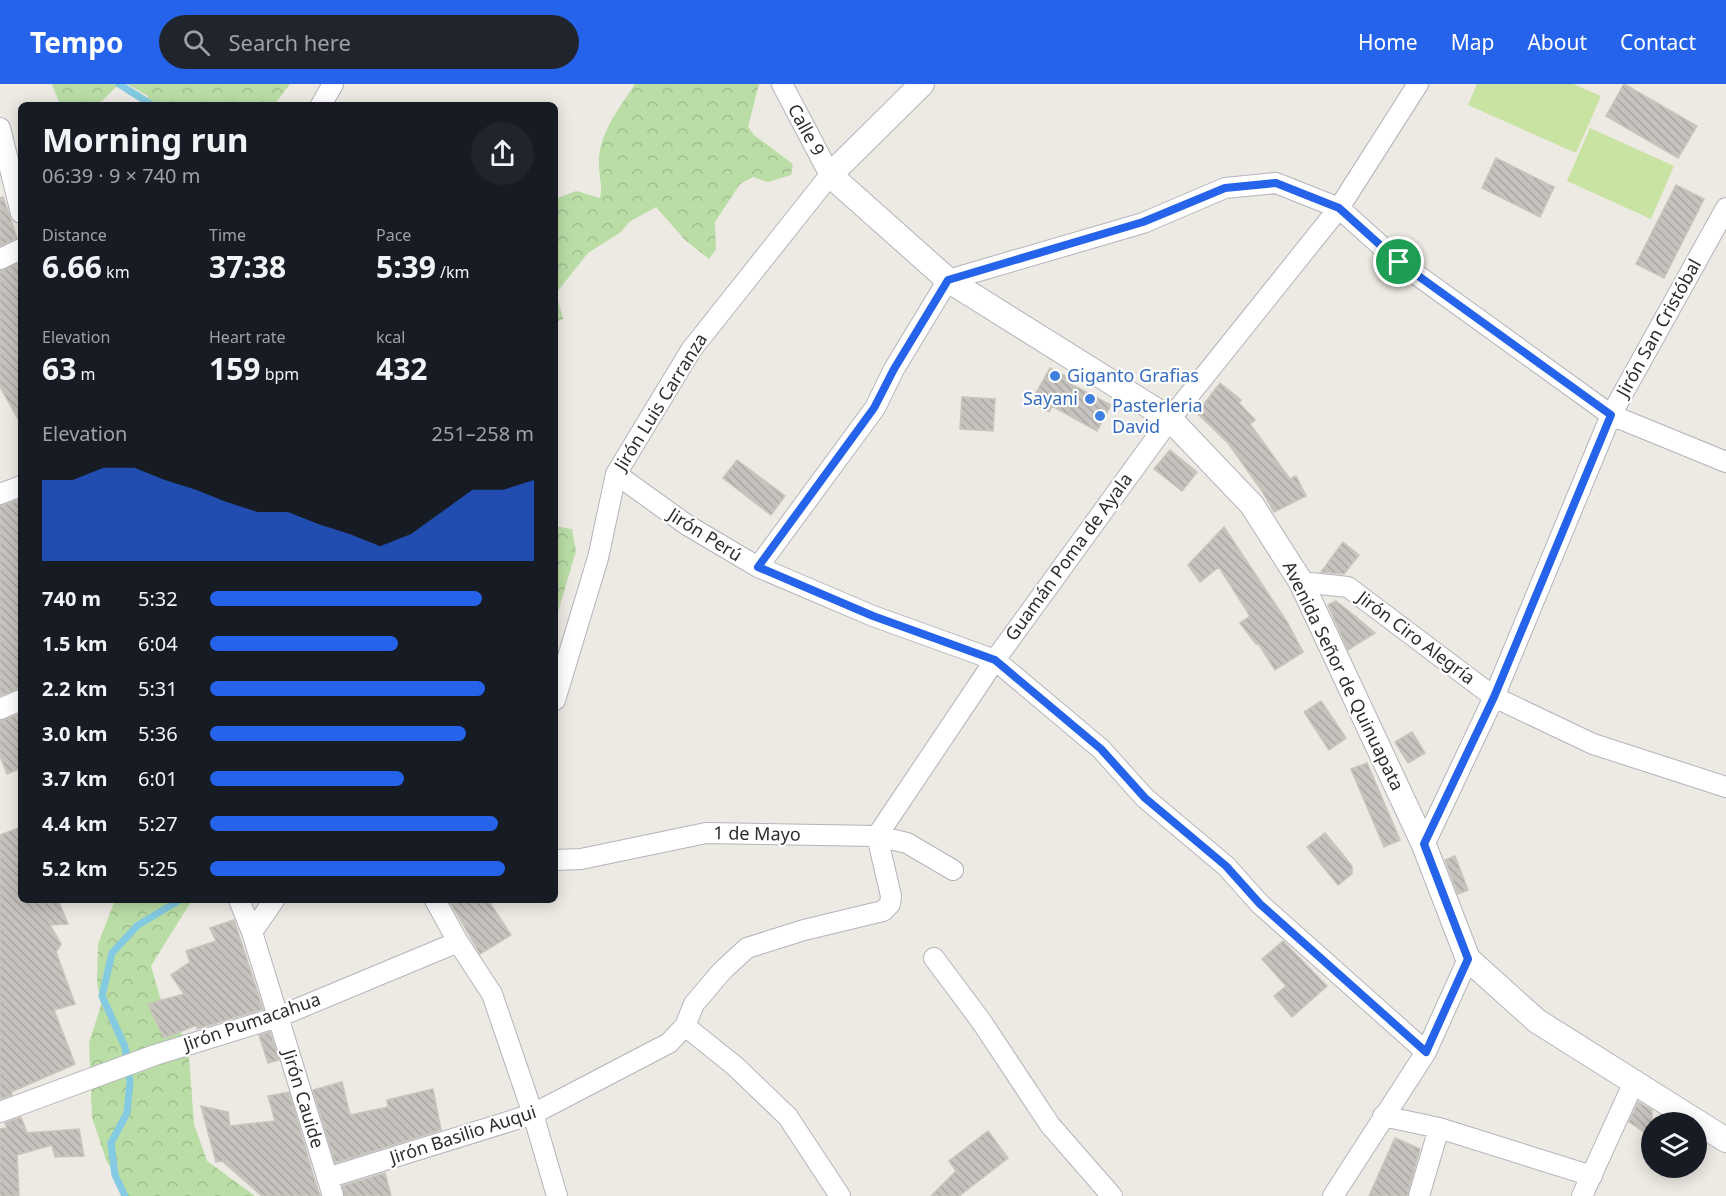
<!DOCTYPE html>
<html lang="en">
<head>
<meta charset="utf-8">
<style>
	:root { --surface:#171b24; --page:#20242c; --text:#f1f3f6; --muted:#9ea1a6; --accent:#2563eb }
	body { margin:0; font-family:"Noto Sans",sans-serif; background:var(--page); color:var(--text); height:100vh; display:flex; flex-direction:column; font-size:22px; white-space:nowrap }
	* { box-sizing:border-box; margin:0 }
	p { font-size:20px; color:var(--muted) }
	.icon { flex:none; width:33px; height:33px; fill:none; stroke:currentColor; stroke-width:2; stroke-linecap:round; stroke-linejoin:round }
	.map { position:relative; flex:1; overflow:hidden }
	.panel { position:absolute; left:18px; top:18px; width:540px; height:801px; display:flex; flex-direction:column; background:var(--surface); border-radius:9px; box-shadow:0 3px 15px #0003 }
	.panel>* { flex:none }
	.controls { position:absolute; left:1641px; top:1028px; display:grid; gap:12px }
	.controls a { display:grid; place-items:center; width:66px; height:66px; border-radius:50%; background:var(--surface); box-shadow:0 3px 15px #0003; font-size:30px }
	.pin { position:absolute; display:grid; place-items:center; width:51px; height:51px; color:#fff; margin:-26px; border:3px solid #fff; border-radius:50%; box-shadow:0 2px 6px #0007 }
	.round { display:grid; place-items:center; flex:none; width:63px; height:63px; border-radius:32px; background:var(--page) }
	.summary { display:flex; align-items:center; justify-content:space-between; height:102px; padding:0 24px }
	h1 { font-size:33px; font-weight:700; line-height:45px }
	.stats { display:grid; grid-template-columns:repeat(3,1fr); gap:9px; height:102px; padding:6px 24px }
	.stats div { display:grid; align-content:center }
	.stats b { font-size:30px; font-weight:700 }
	.stats small { font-size:16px; font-weight:400 }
	.stats p { font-size:16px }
	.chart { height:168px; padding:12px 24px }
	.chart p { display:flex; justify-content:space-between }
	.chart svg { width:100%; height:108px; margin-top:6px; fill:var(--accent); opacity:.7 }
	ul { padding:0 24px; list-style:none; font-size:20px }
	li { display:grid; grid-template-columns:96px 72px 1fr; align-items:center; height:45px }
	li i { height:15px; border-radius:8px; background:var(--accent) }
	header { display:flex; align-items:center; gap:36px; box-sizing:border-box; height:84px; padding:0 30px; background:var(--accent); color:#fff }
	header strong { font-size:28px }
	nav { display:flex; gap:33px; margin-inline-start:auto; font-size:21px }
	.search { width:420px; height:54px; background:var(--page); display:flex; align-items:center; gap:15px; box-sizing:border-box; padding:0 21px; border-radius:33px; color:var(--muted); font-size:22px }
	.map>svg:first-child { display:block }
	.forest { fill:url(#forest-crowns) }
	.pitch { fill:#c9e3a3 }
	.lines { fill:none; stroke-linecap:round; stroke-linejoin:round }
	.stream { stroke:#83cae2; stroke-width:7 }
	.building { fill:url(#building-back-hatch); stroke:#c9c4bc; stroke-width:1.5 }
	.minor-casing { stroke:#b3b4bc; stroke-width:22 }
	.tertiary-casing { stroke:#b3b4bc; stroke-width:26 }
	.minor { stroke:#fff; stroke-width:20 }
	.tertiary { stroke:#fff; stroke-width:24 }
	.route-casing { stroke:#fff; stroke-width:12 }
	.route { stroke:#2563eb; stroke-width:8 }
	.shop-dot { fill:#3f7fe0; stroke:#fff; stroke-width:2 }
	.labels { text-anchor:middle; stroke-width:4.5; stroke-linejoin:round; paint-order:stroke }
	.street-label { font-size:18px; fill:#2e2e2e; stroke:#fff }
	.shop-label { font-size:18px; fill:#366cbe; stroke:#fff; text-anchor:start }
</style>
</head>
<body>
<header>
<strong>Tempo</strong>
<div class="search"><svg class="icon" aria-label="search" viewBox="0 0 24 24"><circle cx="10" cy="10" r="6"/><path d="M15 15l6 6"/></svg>Search here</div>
<nav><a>Home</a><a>Map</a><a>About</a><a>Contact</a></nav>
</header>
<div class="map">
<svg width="1726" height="1112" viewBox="0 0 1726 1112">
	<defs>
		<pattern id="forest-crowns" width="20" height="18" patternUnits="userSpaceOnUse" patternTransform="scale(1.5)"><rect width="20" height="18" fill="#badda6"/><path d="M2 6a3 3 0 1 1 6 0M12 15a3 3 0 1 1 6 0" fill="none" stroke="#a0be8f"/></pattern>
		<pattern id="building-back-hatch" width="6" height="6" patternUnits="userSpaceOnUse" patternTransform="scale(1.5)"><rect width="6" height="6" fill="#c6c2be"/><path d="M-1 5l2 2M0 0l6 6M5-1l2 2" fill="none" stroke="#aaa7a4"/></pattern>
	</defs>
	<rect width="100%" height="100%" fill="#ede9e3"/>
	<path class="forest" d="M 52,0 L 119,0 L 98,21 L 60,21 Z
		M 127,0 L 290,0 L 274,21 L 148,21 L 148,12 Z
		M 635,0 L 759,0 L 748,43 L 754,51 L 793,80 L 791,91 L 768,98 L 753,93 L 740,100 L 715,138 L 716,165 L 709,175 L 685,156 L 656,123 L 629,138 L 621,148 L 588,169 L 556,209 L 563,235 L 555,238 L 555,115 L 576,107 L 600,114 C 603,101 599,94 599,81 C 597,52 620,23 635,0 Z
		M 555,442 L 572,445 L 576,467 L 555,538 Z
		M 115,816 L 192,816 L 151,882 L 160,913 L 188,960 L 194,1040 L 207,1077 L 255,1112 L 127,1112 L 106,1076 L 92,1033 L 89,959 L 101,921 L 97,898 L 98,860 Z"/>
	<path class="pitch" d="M 1477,0 L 1573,0 L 1601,12 L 1576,69 L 1468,21 Z
		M 1590,44 L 1674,82 L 1651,135 L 1567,97 Z"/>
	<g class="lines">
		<path class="stream" d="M 119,0 L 152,21
			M 125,1112 L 115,1091 L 111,1059 L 127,1029 L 130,998 L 125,963 L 102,912 L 112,869 L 138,841 L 180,816"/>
	</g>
	<path class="building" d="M 1624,0 L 1697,42 L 1678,74 L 1606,32 Z
		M 1496,74 L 1554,103 L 1540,133 L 1482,104 Z
		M 1676,101 L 1704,115 L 1664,194 L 1636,180 Z
		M 3,113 L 17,154 L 0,162 L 0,114 Z
		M 21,178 L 21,340 L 0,303 L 0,187 Z
		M 1050,284 L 1067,293 L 1065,297 L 1111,321 L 1097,347 L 1052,322 L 1049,328 L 1031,318 Z
		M 1220,299 L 1241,316 L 1239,319 L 1255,336 L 1250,340 L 1290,395 L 1296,392 L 1306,412 L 1274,428 L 1262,407 L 1228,359 L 1197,329 Z
		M 962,313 L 995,315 L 993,347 L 960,345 Z
		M 1170,366 L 1197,388 L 1182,407 L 1154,385 Z
		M 737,376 L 785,412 L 771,431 L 723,394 Z
		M 21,415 L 21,604 L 0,612 L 0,422 Z
		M 1224,443 L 1287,538 L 1303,568 L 1275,586 L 1258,559 L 1256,560 L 1240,539 L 1250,532 L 1219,483 L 1200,498 L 1188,481 Z
		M 1343,458 L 1359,471 L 1344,490 L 1321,488 Z
		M 1336,517 L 1356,533 L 1375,549 L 1348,566 L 1328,521 Z
		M 1321,617 L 1346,654 L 1329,666 L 1304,628 Z
		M 21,629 L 21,684 L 7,690 L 0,672 L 0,637 Z
		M 1412,648 L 1425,669 L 1408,679 L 1395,658 Z
		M 1367,679 L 1400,756 L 1384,763 L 1351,685 Z
		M 21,743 L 21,816 L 58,816 L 68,840 L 50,841 L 61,860 L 56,868 L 75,920 L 54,926 L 75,980 L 11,1008 L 12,1011 L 0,1015 L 0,751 Z
		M 1325,749 L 1352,782 L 1352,790 L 1338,801 L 1307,763 Z
		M 1455,772 L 1468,806 L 1458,810 L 1445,776 Z
		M 449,816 L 488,816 L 511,851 L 480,870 Z
		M 234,836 L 263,925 L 197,945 L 197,941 L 164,954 L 148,920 L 184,910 L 171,891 L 190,878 L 186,867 L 216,857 L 210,844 Z
		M 1283,857 L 1327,902 L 1292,933 L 1274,912 L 1286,902 L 1262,875 Z
		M 270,948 L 279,976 L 268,979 L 259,951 Z
		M 342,998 L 350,1031 L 388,1023 L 387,1016 L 433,1005 L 441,1046 L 335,1079 L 313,1006 Z
		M 289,1008 L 315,1097 L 320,1112 L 262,1112 L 222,1077 L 216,1078 L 201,1022 L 228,1028 L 230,1042 L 275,1037 L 268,1012 Z
		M 1638,1018 L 1652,1026 L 1652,1053 L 1629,1038 Z
		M 21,1033 L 27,1049 L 79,1045 L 84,1072 L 55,1073 L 52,1061 L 17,1071 L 19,1112 L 0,1112 L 0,1045 L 7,1044 L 5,1039 Z
		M 988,1047 L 1008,1074 L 959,1112 L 931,1112 L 956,1087 L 949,1077 Z
		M 1395,1054 L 1420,1065 L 1407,1112 L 1369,1112 Z
		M 385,1089 L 391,1112 L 345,1112 L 342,1102 Z"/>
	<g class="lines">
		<g class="minor-casing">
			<path id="minor" d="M 321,21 L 333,0
				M 0,44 L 21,129
				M 0,175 L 21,165
				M 616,390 L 687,441 L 758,483 L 873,532 L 995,576 L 1101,665 L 1145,714 L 1226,782 L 1260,820 L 1426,968
				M 0,410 L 21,402
				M 758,483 L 875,324 L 894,285 L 948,196 L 1143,139 L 1225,104 L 1276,99 L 1339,124 L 1399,178 L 1611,331 L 1726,378
				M 1301,498 L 1348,503 L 1494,613 L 1593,660 L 1726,703
				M 555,616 L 598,474 L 616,390 L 691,266 L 830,91 L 782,0
				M 0,625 L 21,616
				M 1424,761 L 1494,613 L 1611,331 L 1726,124
				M 555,776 L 581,775 L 706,749 L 877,752 L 907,759 L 953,786
				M 239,816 L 252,848 L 333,1112
				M 435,816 L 458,858 L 492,910 L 533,1030 L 557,1112
				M 252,848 L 274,816
				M 934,874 L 981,937 L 1050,1041 L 1112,1112
				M 685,942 L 735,982 L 788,1033 L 840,1112
				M 0,1028 L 155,971 L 278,933 L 458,858
				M 1383,1032 L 1439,1044 L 1592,1092
				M 327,1094 L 533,1030 L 669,959 L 685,942 L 694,920 L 722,887 L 747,864 L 804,846 L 883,827 L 890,820 L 891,812 L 877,752 L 995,576 L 1170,335 L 1339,124 L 1418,0
				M 1333,1112 L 1426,968 L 1468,875
				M 1419,1112 L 1439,1044
				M 1582,1112 L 1634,998"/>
		</g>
		<g class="tertiary-casing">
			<path id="tertiary" d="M 922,0 L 830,91 L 948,196 L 1170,335 L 1252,421 L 1301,498 L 1424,761 L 1468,875 L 1537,937 L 1726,1056"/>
		</g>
		<use href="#minor" class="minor"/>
		<use href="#tertiary" class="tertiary"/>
	</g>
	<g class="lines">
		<g class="route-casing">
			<path id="route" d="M 1276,99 L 1339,124 L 1399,178 L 1611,331 L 1494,613 L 1424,760 L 1468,875 L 1426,968 L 1260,820 L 1226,782 L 1145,714 L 1101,665 L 995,576 L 873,532 L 758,483 L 874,324 L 894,285 L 948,196 L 1143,138 L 1225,104 Z"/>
		</g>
		<use href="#route" class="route"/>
	</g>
	<g class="shop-dot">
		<circle cx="1055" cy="292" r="6"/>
		<circle cx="1090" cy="315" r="6"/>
		<circle cx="1100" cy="332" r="6"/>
	</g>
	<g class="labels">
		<g class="street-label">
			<text transform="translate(806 46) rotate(61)" y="6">Calle 9</text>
			<text transform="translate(1659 244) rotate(-61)" y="6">Jirón San Cristóbal</text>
			<text transform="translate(661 318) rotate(-58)" y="6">Jirón Luis Carranza</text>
			<text transform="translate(705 451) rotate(32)" y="6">Jirón Perú</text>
			<text transform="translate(1069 473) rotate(-54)" y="6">Guamán Poma de Ayala</text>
			<text transform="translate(1416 554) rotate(37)" y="6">Jirón Ciro Alegría</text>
			<text transform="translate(1343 592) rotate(64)" y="6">Avenida Señor de Quinuapata</text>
			<text transform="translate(757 750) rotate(1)" y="6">1 de Mayo</text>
			<text transform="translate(252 938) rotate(-19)" y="6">Jirón Pumacahua</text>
			<text transform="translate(303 1015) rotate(73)" y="6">Jirón Cauide</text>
			<text transform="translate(463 1051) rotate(-18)" y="6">Jirón Basilio Auqui</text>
		</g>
		<g class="shop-label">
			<text x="1067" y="298">Giganto Grafias</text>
			<text x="1078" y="321" text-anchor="end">Sayani</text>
			<text x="1112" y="328">Pasterleria<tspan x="1112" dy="21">David</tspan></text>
		</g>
	</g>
</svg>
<div class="controls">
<a><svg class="icon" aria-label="layers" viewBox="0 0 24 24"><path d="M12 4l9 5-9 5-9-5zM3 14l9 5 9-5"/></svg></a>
</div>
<div class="pin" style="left:1399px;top:178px;background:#1e9e55"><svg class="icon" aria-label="arrive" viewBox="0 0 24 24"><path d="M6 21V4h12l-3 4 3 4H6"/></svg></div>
<section class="panel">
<div class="summary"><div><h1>Morning run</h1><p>06:39 · 9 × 740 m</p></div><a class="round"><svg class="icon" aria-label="share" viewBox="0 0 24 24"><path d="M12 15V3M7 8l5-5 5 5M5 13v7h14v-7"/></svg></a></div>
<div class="stats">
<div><p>Distance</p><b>6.66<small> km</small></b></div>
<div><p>Time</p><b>37:38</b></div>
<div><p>Pace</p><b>5:39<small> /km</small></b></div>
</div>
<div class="stats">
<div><p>Elevation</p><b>63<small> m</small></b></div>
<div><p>Heart rate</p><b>159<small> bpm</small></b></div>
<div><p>kcal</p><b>432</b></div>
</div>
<div class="chart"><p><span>Elevation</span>251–258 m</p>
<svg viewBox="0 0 160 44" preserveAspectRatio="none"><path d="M0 44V11L10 11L20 6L30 6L40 11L50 15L60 20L70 24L80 24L90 29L100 33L110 38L120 33L130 24L140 15L150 15L160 11V44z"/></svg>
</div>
<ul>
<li><b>740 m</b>5:32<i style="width:84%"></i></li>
<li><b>1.5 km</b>6:04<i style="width:58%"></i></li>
<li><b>2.2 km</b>5:31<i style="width:85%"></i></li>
<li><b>3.0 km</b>5:36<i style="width:79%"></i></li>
<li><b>3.7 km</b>6:01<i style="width:60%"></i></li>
<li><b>4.4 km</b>5:27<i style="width:89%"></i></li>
<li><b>5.2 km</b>5:25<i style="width:91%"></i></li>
</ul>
</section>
</div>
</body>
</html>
